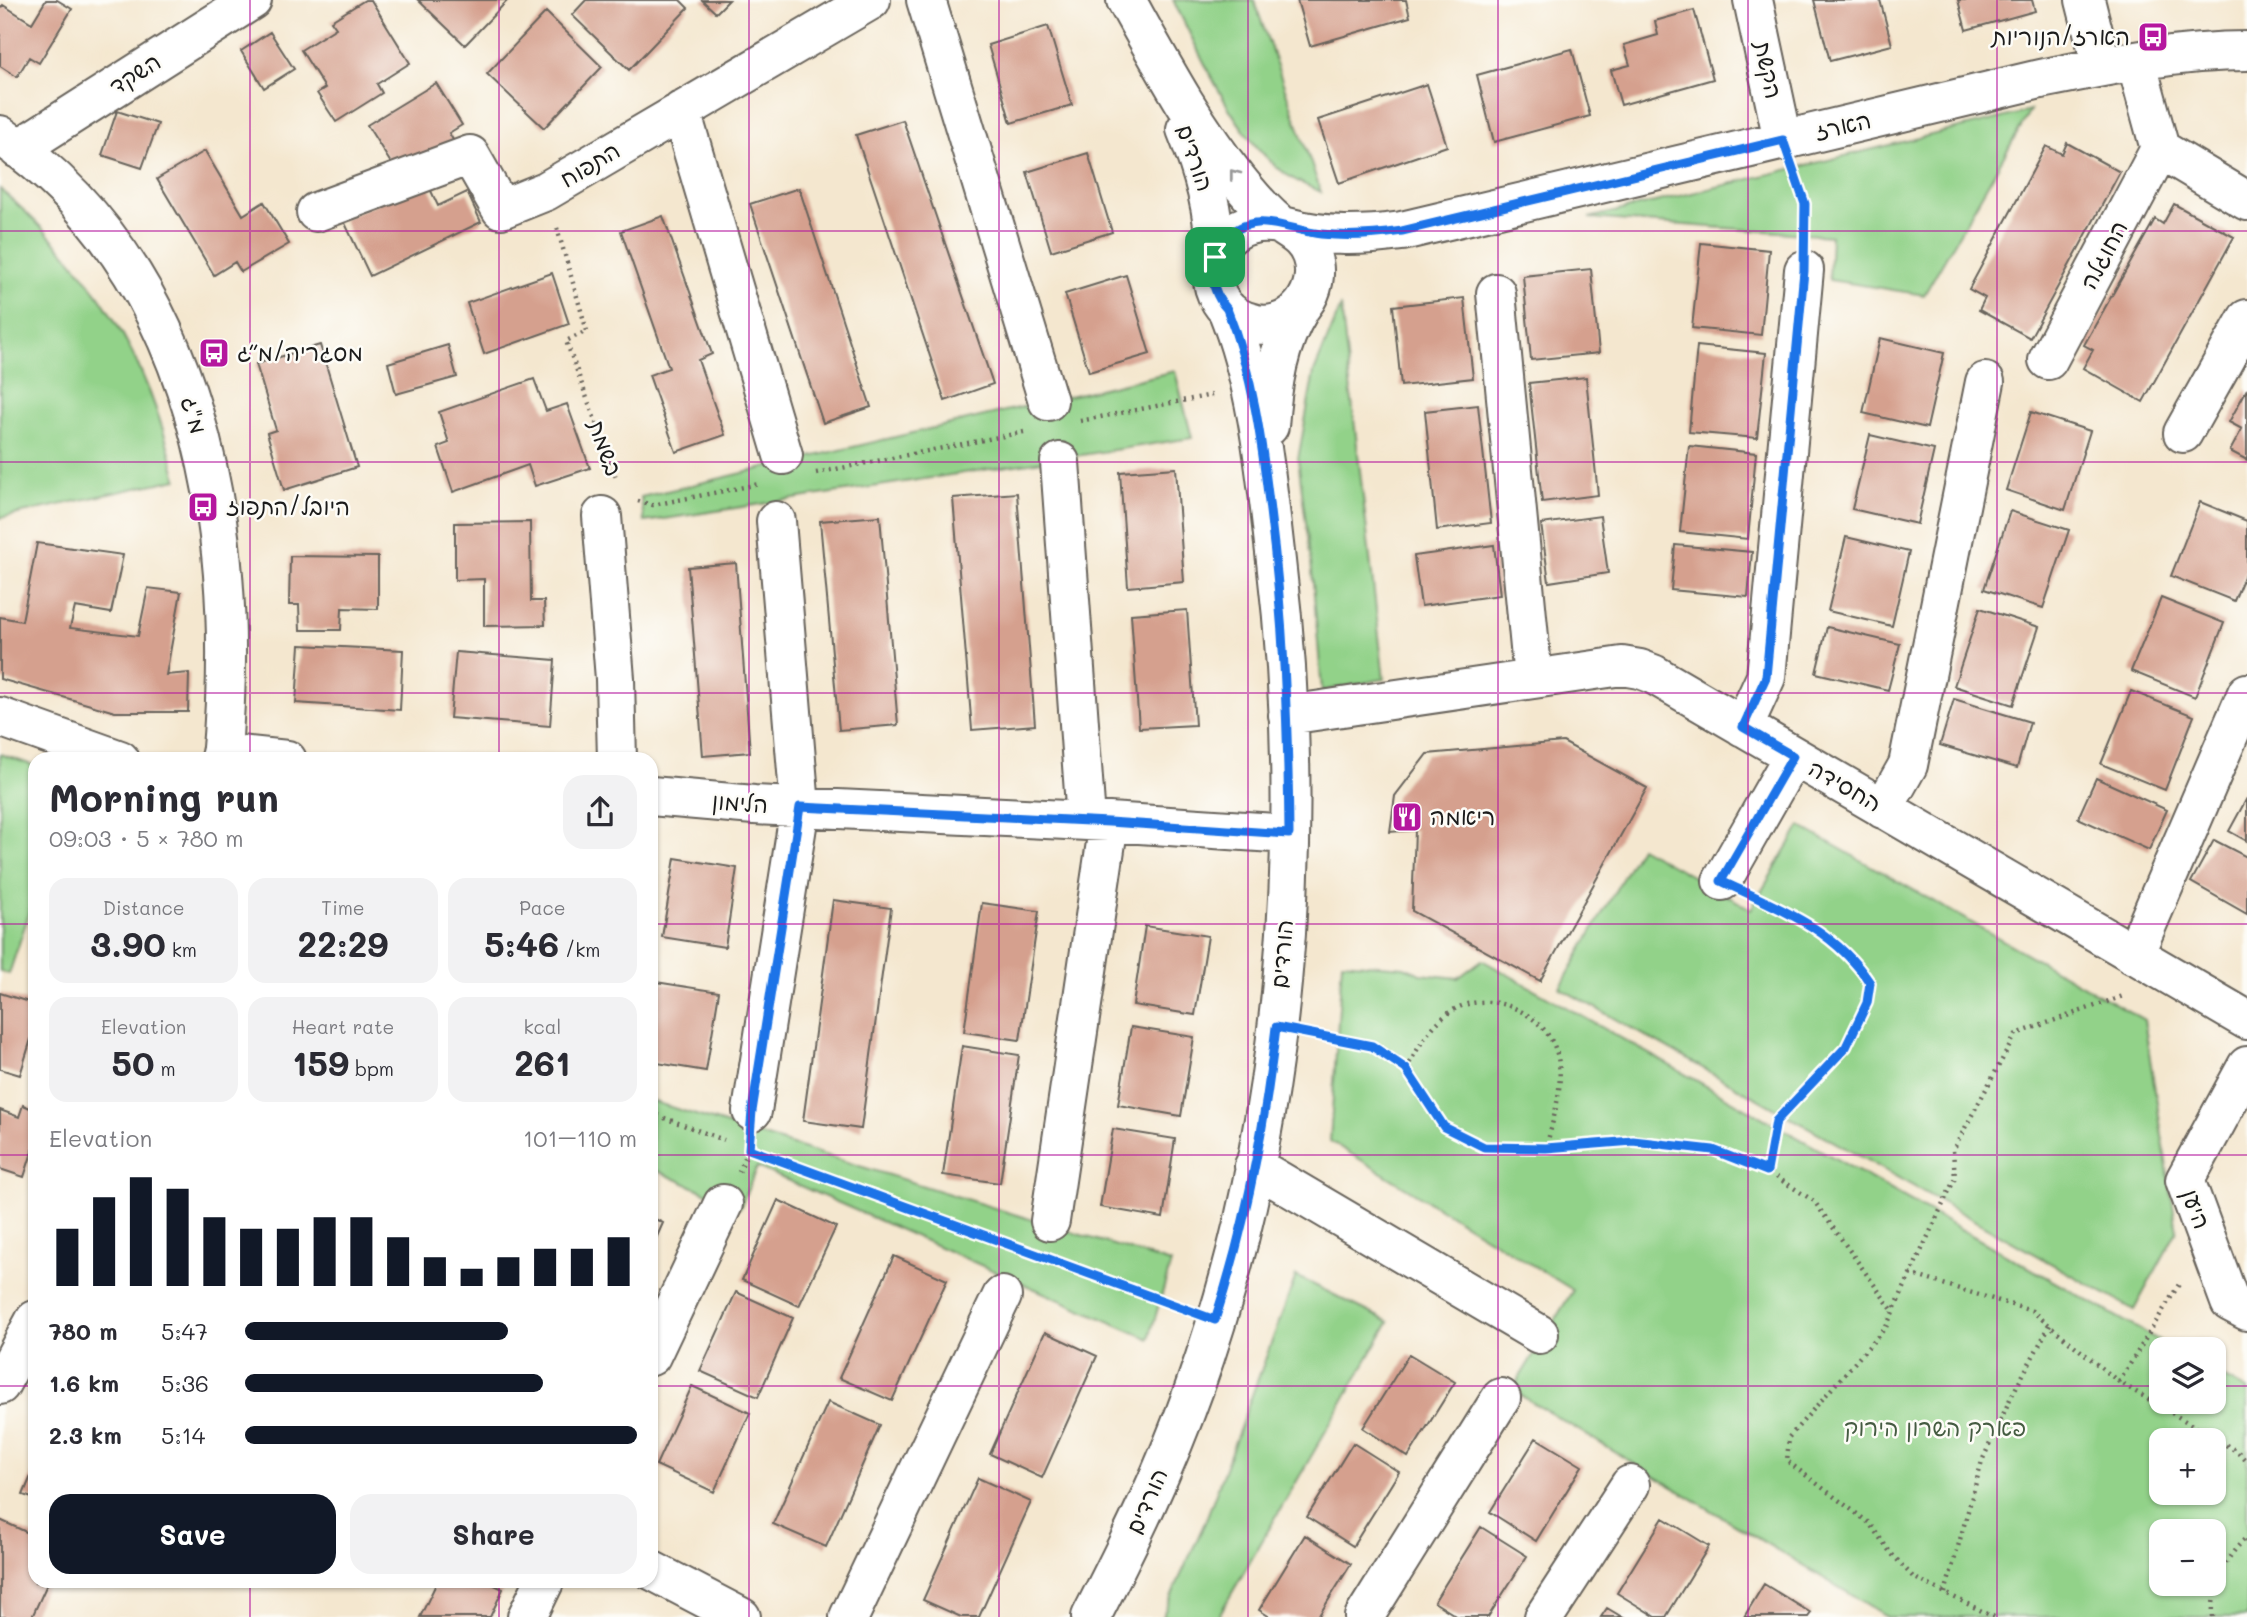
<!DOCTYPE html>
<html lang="en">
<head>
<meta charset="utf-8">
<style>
	:root { --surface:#fff; --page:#f2f2f3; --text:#2b2b33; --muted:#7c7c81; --accent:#111827 }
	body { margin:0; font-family:Mali,"Playpen Sans Hebrew",sans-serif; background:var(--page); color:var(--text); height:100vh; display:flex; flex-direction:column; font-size:26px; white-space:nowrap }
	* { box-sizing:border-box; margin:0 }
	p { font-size:23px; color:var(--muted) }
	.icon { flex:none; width:38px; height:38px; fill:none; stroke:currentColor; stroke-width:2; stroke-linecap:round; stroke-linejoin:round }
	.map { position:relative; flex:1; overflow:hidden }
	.panel { position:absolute; left:28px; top:752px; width:630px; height:836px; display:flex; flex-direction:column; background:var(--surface); border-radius:21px; box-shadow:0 2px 5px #0004 }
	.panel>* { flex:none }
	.buttons { position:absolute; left:2149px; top:1337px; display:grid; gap:14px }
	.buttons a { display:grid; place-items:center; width:77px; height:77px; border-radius:14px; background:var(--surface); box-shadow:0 2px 5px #0004; font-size:35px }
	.pin { position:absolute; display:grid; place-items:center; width:60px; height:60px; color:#fff; margin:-30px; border-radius:14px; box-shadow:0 4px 10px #0006 }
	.round { display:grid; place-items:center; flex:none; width:74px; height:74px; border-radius:21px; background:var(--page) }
	.summary { display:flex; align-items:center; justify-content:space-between; height:119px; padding:0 21px }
	h1 { font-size:38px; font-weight:700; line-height:52px }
	.metrics { display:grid; grid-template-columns:repeat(3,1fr); gap:10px; height:119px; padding:7px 21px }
	.metrics div { display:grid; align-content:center; border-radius:18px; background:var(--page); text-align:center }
	.metrics b { font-size:35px; font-weight:700 }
	.metrics small { font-size:19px; font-weight:400 }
	.metrics p { font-size:19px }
	.chart { height:196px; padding:14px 21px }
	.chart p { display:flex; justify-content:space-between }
	.chart svg { width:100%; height:126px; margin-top:7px; stroke:var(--accent); stroke-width:6 }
	.primary-button { display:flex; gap:14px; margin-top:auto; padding:14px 21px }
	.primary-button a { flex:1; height:80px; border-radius:21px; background:var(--accent); color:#fff; font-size:28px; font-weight:700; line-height:80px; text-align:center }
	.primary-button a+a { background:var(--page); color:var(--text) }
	ul { padding:0 21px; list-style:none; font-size:23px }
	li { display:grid; grid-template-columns:112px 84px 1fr; align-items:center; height:52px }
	li i { height:18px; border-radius:9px; background:var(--accent) }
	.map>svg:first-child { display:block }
	.green { fill:#92d289; stroke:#577752; stroke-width:2; fill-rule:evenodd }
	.building { fill:#d5a08e }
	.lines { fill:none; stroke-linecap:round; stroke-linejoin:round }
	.minor-casing { stroke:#68635b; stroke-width:42 }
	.path { stroke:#68635b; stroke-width:4.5; stroke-dasharray:2 5; stroke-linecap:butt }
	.minor { stroke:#fff; stroke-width:38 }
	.oneway { stroke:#999 }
	.route-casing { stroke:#fff; stroke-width:14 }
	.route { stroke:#1a73e8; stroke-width:9 }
	.grid { fill:none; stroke:#b5179e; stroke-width:2; stroke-opacity:0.55 }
	.labels { text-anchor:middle; stroke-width:5; stroke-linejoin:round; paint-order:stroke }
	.poi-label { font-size:23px; fill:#1c1c1c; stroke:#fdfcf7; text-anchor:start }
	.street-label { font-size:23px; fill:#1c1c1c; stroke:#fdfcf7 }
	.park-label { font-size:23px; fill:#455c42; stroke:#fdfcf7 }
</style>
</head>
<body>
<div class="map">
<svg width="2247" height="1617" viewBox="0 0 2247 1617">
	<rect width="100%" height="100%" fill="#fdfcf7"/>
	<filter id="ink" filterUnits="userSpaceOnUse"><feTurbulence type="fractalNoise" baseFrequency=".0143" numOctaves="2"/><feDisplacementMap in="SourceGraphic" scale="14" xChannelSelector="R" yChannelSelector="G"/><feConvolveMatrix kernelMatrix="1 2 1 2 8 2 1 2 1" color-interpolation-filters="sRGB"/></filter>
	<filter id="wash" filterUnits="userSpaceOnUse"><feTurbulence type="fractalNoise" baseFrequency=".00686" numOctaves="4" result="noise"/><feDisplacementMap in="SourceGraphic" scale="28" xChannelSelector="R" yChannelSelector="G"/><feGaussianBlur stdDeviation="1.57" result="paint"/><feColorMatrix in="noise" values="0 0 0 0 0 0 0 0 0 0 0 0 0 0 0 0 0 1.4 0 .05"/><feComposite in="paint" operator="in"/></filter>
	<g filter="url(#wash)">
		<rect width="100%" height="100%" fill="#f4e7cf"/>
		<path class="green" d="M 1173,0 L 1254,0 L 1321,192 C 1310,187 1297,182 1287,175 C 1233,136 1203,58 1173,0 Z
			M 2030,111 L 1924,295 L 1829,280 L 1831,236 L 1589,218 Z
			M 0,189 C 98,273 146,354 177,479 L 0,518 Z
			M 1341,306 L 1384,679 L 1322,691 L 1312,571 L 1298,459 L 1314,372 Z
			M 1175,371 L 1192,438 L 644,522 L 641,497 Z
			M 0,754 L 35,766 L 35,895 L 9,974 L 0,971 Z
			M 1800,826 L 2144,1020 L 2177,1231 L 2134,1310 L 1560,988 L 1640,847 L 1751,909 Z
			M 1482,960 L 2174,1349 L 2161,1349 L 2161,1402 L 2214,1402 L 2214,1372 L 2247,1390 L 2247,1617 L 1888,1617 L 1512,1390 L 1573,1290 L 1330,1141 L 1342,962 L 1404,967 L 1421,974 L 1458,978 ZM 2161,1440 L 2214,1440 L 2214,1493 L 2161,1493 ZM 2161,1531 L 2214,1531 L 2214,1584 L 2161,1584 Z
			M 651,1101 L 1171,1263 L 1149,1339 L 757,1167 L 740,1208 L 651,1168 Z
			M 1296,1276 L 1389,1322 L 1218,1617 L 1162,1617 L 1205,1522 Z"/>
		<g id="blocks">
			<path class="building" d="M 46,0 L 57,0 L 72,9 L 39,63 L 29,57 L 17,77 L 0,66 L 0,9 L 3,5 L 32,23 Z
				M 365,0 L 371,0 L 410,63 L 377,84 L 382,93 L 336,122 L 317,93 L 325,88 L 301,50 L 336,28 L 331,21 Z
				M 418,0 L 508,0 L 465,45 Z
				M 586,0 L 680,0 L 688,8 L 629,70 L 572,15 Z
				M 702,0 L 729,0 L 716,13 Z
				M 1297,0 L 1406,0 L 1410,17 L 1310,46 Z
				M 1814,0 L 1880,0 L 1892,45 L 1830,61 Z
				M 1958,0 L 2032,0 L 2035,11 L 1966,30 Z
				M 1694,10 L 1713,79 L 1621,105 L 1611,70 L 1630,65 L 1624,45 L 1658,35 L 1655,21 Z
				M 546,12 L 602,67 L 544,128 L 487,74 Z
				M 1048,26 L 1072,105 L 1011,123 L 988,45 Z
				M 270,32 L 294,69 L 264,88 L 241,51 Z
				M 1572,49 L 1590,116 L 1494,142 L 1477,75 Z
				M 436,83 L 462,125 L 449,133 L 453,140 L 413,164 L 394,168 L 367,125 Z
				M 1427,84 L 1447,146 L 1339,183 L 1318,120 Z
				M 117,111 L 158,124 L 142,168 L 102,155 Z
				M 903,120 L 993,384 L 945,401 L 856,135 Z
				M 2067,143 L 2120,172 L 2030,338 L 1979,310 L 1985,298 L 1969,289 L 2046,146 L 2062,154 Z
				M 205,151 L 243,215 L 264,202 L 289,244 L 241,272 L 235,262 L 214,275 L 157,179 Z
				M 1088,153 L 1112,232 L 1051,251 L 1027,172 Z
				M 426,180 L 438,206 L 467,192 L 481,222 L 370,276 L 343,219 Z
				M 799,188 L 871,407 L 823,423 L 750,204 Z
				M 2174,204 L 2234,237 L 2143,402 L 2083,368 L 2093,350 L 2084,345 L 2155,219 L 2163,224 Z
				M 663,216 L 712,354 L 698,360 L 725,435 L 676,452 L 649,375 L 669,368 L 621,231 Z
				M 1701,243 L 1769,250 L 1761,335 L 1692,328 Z
				M 1591,269 L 1599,353 L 1531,360 L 1523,276 Z
				M 552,273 L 569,324 L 484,354 L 467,303 Z
				M 1126,275 L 1150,354 L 1089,372 L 1065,294 Z
				M 1464,298 L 1473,378 L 1401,386 L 1393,306 Z
				M 1880,338 L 1944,353 L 1927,428 L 1863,413 Z
				M 320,345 L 357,467 L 284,490 L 267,433 L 276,430 L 256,364 Z
				M 448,345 L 457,377 L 396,394 L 388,363 Z
				M 1697,346 L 1766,353 L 1757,438 L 1689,432 Z
				M 1586,377 L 1598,495 L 1542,502 L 1529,383 Z
				M 534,379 L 546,411 L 567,404 L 590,468 L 535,486 L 528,465 L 453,492 L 438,447 L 449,443 L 439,412 Z
				M 2247,389 L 2247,460 L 2230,451 L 2242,429 L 2229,422 Z
				M 1478,405 L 1491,523 L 1437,530 L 1425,411 Z
				M 2031,412 L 2090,431 L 2065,510 L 2006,490 Z
				M 1870,435 L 1934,450 L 1917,524 L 1852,509 Z
				M 1689,446 L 1756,453 L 1748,539 L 1680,532 Z
				M 1176,468 L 1184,582 L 1128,587 L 1120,472 Z
				M 1017,493 L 1035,725 L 972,730 L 953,498 Z
				M 2200,502 L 2247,521 L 2247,569 L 2234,601 L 2171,576 Z
				M 2010,511 L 2069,530 L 2043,608 L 1984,589 Z
				M 880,516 L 898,725 L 839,730 L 820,521 Z
				M 1600,516 L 1608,573 L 1549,582 L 1541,524 Z
				M 530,522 L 531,601 L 544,601 L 545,625 L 484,626 L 484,579 L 455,580 L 455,523 Z
				M 1846,537 L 1909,552 L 1892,626 L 1828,611 Z
				M 37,543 L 123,555 L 111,613 L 75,607 L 70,628 L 138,636 L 148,588 L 181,592 L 166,675 L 189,673 L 188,712 L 115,712 L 0,679 L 0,617 L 22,621 Z
				M 1494,545 L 1500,595 L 1421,606 L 1414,556 Z
				M 1675,545 L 1752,552 L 1748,597 L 1671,590 Z
				M 290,556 L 378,557 L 378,609 L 342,608 L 341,630 L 300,630 L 299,605 L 289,605 Z
				M 736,563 L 750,752 L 703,756 L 688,567 Z
				M 2161,598 L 2224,623 L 2195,697 L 2131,671 Z
				M 1980,608 L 2039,627 L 2013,705 L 1954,686 Z
				M 1187,610 L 1195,725 L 1139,728 L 1131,614 Z
				M 1827,627 L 1900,644 L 1888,690 L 1816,673 Z
				M 300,645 L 403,650 L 400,710 L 296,703 Z
				M 456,652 L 555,660 L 550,726 L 450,718 Z
				M 2131,691 L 2194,716 L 2165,790 L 2101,764 Z
				M 1954,699 L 2030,722 L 2017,768 L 1940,745 Z
				M 1563,742 L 1647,788 L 1540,981 L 1412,911 L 1415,830 L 1390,832 L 1395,796 L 1427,754 Z
				M 2096,778 L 2167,810 L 2149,850 L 2078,818 Z
				M 2247,798 L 2247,841 L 2229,831 Z
				M 2214,840 L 2247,857 L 2247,914 L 2191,882 Z
				M 675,858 L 737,868 L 725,947 L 662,937 Z
				M 833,900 L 891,908 L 861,1129 L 803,1121 Z
				M 982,903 L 1039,911 L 1020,1040 L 964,1032 Z
				M 1145,926 L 1208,936 L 1195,1015 L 1133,1005 Z
				M 656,982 L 719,992 L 706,1071 L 651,1062 L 651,1012 Z
				M 0,993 L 35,1004 L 35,1026 L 20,1075 L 0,1069 Z
				M 1131,1027 L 1194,1037 L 1181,1116 L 1118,1105 Z
				M 962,1046 L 1019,1055 L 1000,1183 L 943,1175 Z
				M 23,1105 L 35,1110 L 35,1143 L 24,1177 L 0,1169 L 0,1110 L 19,1117 Z
				M 1113,1129 L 1175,1139 L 1163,1218 L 1100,1207 Z
				M 778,1200 L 836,1227 L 799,1306 L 742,1280 Z
				M 651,1217 L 663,1223 L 651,1250 Z
				M 894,1256 L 947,1280 L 892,1401 L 839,1378 Z
				M 736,1292 L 793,1318 L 758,1397 L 700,1371 Z
				M 1045,1332 L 1097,1356 L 1042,1478 L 990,1454 Z
				M 1409,1354 L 1455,1382 L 1408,1457 L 1363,1428 Z
				M 692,1386 L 750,1413 L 714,1492 L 656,1465 Z
				M 828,1402 L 880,1425 L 826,1547 L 773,1524 Z
				M 1536,1438 L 1582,1466 L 1536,1541 L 1490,1512 Z
				M 1353,1443 L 1399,1472 L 1353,1546 L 1307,1517 Z
				M 35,1467 L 35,1499 L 23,1495 Z
				M 978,1478 L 1031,1502 L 979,1617 L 961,1617 L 923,1600 Z
				M 1663,1518 L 1709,1546 L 1666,1617 L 1656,1617 L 1617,1593 Z
				M 0,1520 L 35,1536 L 35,1582 L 48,1582 L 32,1617 L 0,1617 Z
				M 1481,1527 L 1527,1556 L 1488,1617 L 1458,1617 L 1434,1602 Z
				M 1305,1535 L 1351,1564 L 1318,1617 L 1270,1617 L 1259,1610 Z
				M 437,1582 L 488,1582 L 503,1589 L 490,1617 L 420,1617 Z
				M 1764,1584 L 1811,1613 L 1808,1617 L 1744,1617 Z
				M 1607,1608 L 1622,1617 L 1601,1617 Z"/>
		</g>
	</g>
	<g filter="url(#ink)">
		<use href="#blocks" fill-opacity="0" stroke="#68635b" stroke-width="2"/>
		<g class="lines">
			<g class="minor-casing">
				<path id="minor" d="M 926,0 L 1048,401
					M 1126,0 C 1160,61 1194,125 1238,180 C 1250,195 1263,211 1278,223 C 1292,233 1304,237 1311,255 C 1324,290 1294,330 1256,324 C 1188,311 1203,210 1280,224
					M 1753,0 L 1783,140
					M 2085,0 L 2102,67
					M 2136,61 L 2160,149 L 2247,201
					M 681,111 L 783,455
					M 1186,129 C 1203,171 1215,212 1215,257
					M 0,135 C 201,272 242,533 221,760
					M 18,149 L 252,0
					M 316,212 L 470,155 L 501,209 L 546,191 L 871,0
					M 1287,227 C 1325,238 1364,236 1402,231 L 2036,80 C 2105,66 2176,51 2247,51
					M 1496,293 L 1533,679
					M 2048,360 L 2160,149
					M 1269,426 C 1272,386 1278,344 1300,309
					M 2183,433 L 2247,319
					M 1060,462 L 1086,820
					M 602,516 L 615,679 L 617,760
					M 1288,715 L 1622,666 L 1640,669 L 1653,674 L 2247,1020
					M 0,717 L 120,760
					M 1743,727 L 1766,677 L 1804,270
					M 221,753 L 287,760
					M 651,796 L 754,805 L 1109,822 L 1289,834
					M 1883,809 L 1908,765 L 1985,382
					M 1722,881 L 1793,756
					M 2134,955 L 2247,693
					M 2247,1066 L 2185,1180 L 2230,1302 L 2247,1311
					M 752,1111 L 800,807 L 776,521
					M 1254,1166 L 1539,1334
					M 1050,1221 L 1109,822
					M 651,1356 L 723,1204
					M 0,1385 L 35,1320
					M 651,1570 L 741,1617
					M 527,1617 L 544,1582
					M 849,1617 L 1002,1296
					M 1091,1617 C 1129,1543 1166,1468 1194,1389 C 1287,1130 1309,833 1276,561 C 1266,476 1259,389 1227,309
					M 1364,1617 L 1501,1398
					M 1544,1617 L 1630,1485"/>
			</g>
			<path class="path" d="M 1795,175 L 1805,204 L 1805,231
				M 557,228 L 587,331 L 566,341 L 617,480
				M 1080,421 L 1212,395
				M 816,473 L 1024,432
				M 638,501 L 653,505 L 759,484
				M 1756,897 C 1771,905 1787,911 1802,918 C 1828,932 1854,958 1870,983 L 1867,1003 L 1846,1047 L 1776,1121 L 1767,1171
				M 1316,1035 L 1372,1046 L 1406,1069 L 1444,1127 L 1484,1147 L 1546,1148 L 1633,1141 L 1713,1150 L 1767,1171 L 1814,1201 L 1893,1311
				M 1406,1069 C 1420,1045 1432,1021 1457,1008 C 1495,989 1550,1016 1558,1058 C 1564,1088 1553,1119 1546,1148
				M 651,1113 L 724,1140
				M 756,1152 L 1020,1249
				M 739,1172 L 749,1148
				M 1055,1261 L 1181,1307
				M 1910,1274 L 2032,1311 L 2119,1382 L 2238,1452 L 2247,1462
				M 2119,1382 L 2181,1281
				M 1945,1593 L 1982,1461 L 2011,1397 L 2050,1325
				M 1994,1617 L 1913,1577 L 1890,1552 L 1869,1523 L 1787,1461 L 1789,1437 L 1886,1327 L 1955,1178 L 1953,1150 L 2016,1034 L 2126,995
				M 2213,1617 C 2211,1586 2225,1557 2247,1537"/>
			<use href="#minor" class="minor"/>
		</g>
		<defs><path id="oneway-chevron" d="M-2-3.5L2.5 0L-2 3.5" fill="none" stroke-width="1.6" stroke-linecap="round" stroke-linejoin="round" transform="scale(1.75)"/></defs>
		<use class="oneway" href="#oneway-chevron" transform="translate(1234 174) rotate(-128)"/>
	</g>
	<g class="lines" filter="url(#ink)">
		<g class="route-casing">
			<path id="route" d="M 1783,140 L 1805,204 L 1804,271 L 1766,677 L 1743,727 L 1793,756 L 1721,881 C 1778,908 1834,928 1870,983 L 1867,1003 L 1846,1047 L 1776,1121 L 1767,1171 L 1713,1150 L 1633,1141 L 1546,1148 L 1484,1147 L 1444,1127 L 1406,1069 L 1372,1046 L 1276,1027 C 1265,1126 1246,1225 1215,1320 L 749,1149 L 752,1111 L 800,807 L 1109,822 L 1289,834 C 1288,724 1284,620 1270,511 C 1262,442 1253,374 1227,309 C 1216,297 1210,280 1213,264 C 1215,253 1221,243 1228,236 C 1257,209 1289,231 1321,234 C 1348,237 1376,235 1402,231 Z"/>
		</g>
		<use href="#route" class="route"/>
	</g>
	<path class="grid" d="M 250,0 L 250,760M 499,0 L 499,760M 749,0 L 749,1617M 999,0 L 999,1617M 1248,0 L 1248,1617M 1498,0 L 1498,1617M 1748,0 L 1748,1617M 1997,0 L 1997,1617M 0,231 L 2247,231M 0,462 L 2247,462M 0,693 L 2247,693M 0,924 L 35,924M 651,924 L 2247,924M 0,1155 L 35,1155M 651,1155 L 2247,1155M 0,1386 L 35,1386M 651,1386 L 2161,1386M 2214,1386 L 2247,1386M 250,1582 L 250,1617M 499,1582 L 499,1617"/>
	<defs>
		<g id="bus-square" transform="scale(1.575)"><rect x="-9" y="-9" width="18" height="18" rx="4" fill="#b5179e" stroke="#fdfcf7"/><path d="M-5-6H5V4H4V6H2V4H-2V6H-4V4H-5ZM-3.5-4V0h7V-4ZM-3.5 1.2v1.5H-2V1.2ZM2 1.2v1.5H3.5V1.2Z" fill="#fff"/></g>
		<g id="restaurant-square" transform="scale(1.575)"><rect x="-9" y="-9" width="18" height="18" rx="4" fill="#b5179e" stroke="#fdfcf7"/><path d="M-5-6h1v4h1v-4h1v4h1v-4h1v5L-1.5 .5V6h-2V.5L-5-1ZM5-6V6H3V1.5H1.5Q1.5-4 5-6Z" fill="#fff"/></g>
	</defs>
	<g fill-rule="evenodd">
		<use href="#bus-square" x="2153" y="37"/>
		<use href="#bus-square" x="214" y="353"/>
		<use href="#bus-square" x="203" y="507"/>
		<use href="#restaurant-square" x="1407" y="817"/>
	</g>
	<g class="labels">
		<g class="poi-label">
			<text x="2130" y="45" text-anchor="end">הארז/הנוריות</text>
			<text x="237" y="361">מסגריה/מ״ג</text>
			<text x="226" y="515">היובל/התפוז</text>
			<text x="1430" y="825">ריאמה</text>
		</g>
		<g class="street-label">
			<text transform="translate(1768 70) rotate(78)" y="8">הקשת</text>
			<text transform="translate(135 74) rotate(-32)" y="8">השקד</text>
			<text transform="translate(1843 126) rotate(-13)" y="8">הארז</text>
			<text transform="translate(1195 158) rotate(71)" y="8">הורדים</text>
			<text transform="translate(590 165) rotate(-31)" y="8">התפוח</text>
			<text transform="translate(2104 255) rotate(-62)" y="8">החוגלה</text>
			<text transform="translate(194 415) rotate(74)" y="8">מ"ג</text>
			<text transform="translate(605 448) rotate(70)" y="8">בשמת</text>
			<text transform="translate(1845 786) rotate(30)" y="8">החסידה</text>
			<text transform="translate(740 803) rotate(4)" y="8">הלימון</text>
			<text transform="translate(1282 954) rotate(-85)" y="8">הורדים</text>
			<text transform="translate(2196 1209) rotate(70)" y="8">היען</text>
			<text transform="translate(1147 1501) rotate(-66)" y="8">הורדים</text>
		</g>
		<g class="park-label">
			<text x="1935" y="1436">פארק השרון הירוק</text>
		</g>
	</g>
</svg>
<div class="buttons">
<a><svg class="icon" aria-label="layers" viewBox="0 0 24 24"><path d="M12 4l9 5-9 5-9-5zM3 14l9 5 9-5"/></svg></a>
<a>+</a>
<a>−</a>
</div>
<div class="pin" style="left:1215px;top:257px;background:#1e9e55"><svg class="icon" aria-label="arrive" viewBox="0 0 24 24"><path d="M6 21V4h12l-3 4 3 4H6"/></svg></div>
<section class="panel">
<div class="summary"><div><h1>Morning run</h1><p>09:03 · 5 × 780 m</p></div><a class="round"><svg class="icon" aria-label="share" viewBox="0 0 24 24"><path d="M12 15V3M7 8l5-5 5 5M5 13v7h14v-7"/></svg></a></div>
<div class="metrics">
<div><p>Distance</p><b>3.90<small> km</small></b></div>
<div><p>Time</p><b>22:29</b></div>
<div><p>Pace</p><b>5:46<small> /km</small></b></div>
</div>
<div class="metrics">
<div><p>Elevation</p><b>50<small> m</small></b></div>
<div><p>Heart rate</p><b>159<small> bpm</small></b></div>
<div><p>kcal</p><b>261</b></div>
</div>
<div class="chart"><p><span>Elevation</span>101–110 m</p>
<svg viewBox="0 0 160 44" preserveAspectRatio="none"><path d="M5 44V24M15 44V13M25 44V6M35 44V10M45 44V20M55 44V24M65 44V24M75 44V20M85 44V20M95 44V27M105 44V34M115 44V38M125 44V34M135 44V31M145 44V31M155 44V27"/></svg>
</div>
<ul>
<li><b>780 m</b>5:47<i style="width:67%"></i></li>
<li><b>1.6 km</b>5:36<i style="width:76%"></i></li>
<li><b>2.3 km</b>5:14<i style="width:100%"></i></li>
</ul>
<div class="primary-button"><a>Save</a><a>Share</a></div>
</section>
</div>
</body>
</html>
